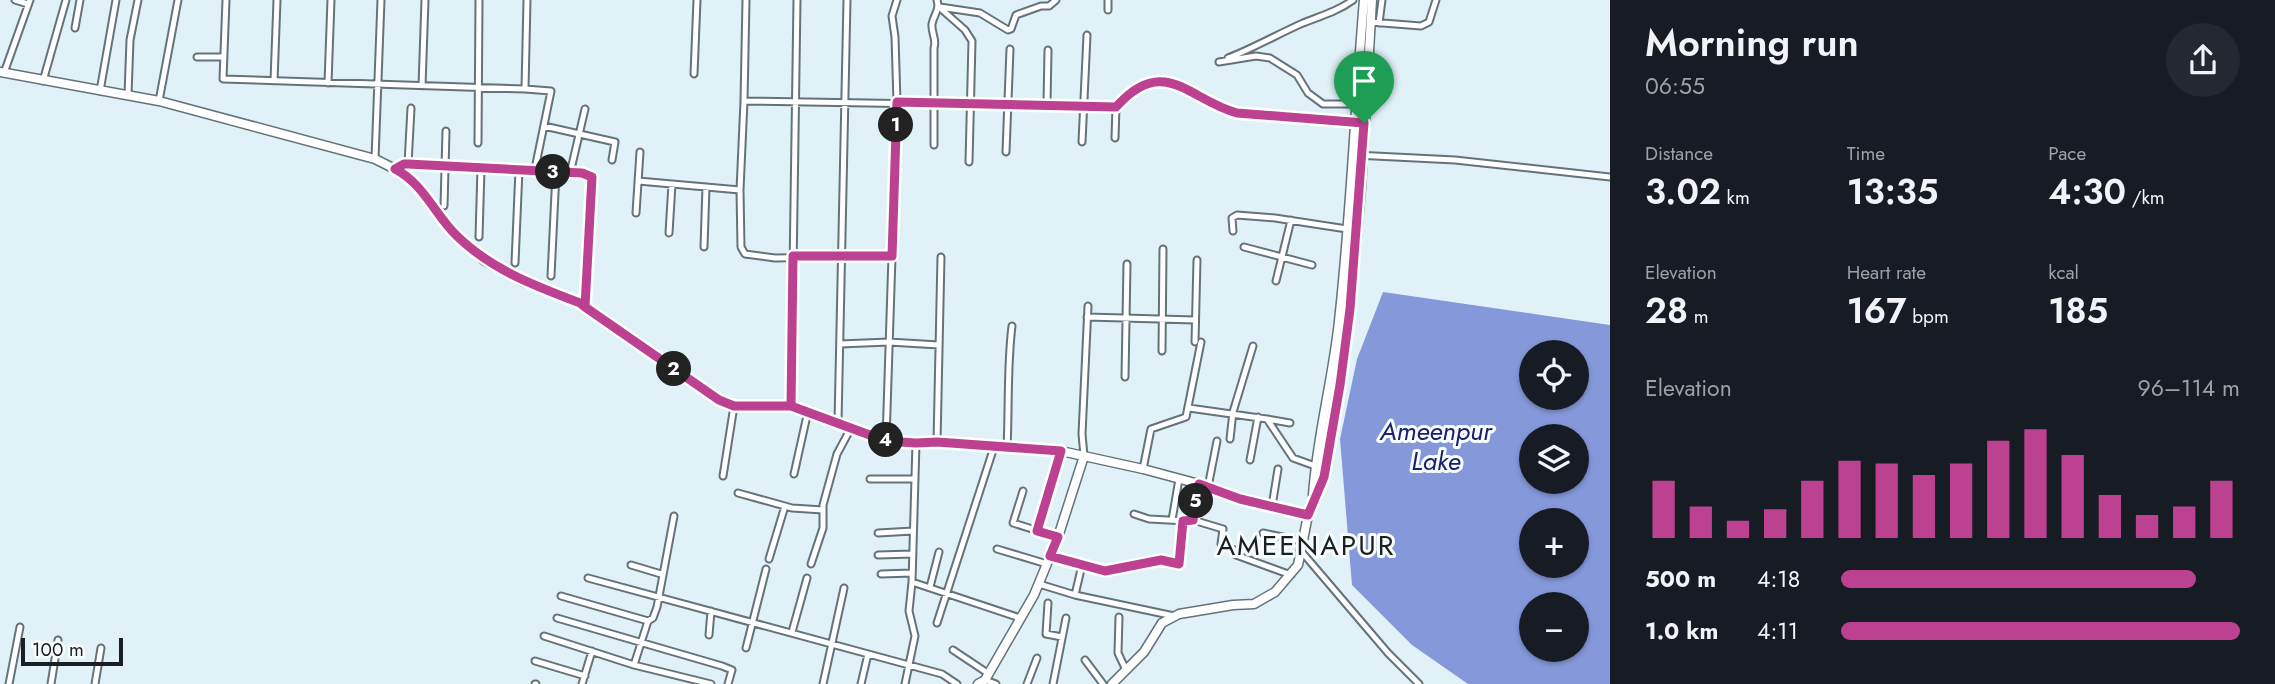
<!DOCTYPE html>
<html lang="en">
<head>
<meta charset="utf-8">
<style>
	:root { --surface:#171b24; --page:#242831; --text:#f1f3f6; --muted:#9ea1a6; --accent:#bd4191 }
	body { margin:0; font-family:Jost,sans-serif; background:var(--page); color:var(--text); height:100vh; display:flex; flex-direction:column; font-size:26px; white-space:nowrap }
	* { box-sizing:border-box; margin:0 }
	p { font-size:23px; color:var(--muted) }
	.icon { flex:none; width:38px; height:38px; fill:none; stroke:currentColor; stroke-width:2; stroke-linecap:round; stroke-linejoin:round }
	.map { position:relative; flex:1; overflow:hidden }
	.sheet { display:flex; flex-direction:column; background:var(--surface); width:665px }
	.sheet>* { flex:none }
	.tools { position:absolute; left:1519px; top:340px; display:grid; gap:14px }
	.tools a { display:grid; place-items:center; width:70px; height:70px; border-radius:50%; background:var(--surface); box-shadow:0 2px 5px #0004; font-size:35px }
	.scale { position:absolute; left:21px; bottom:18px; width:102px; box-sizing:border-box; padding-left:7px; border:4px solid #1a2022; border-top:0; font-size:19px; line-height:24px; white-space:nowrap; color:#1a2022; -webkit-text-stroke:5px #f8fcfd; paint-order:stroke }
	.pin { position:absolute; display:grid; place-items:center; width:60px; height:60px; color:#fff; margin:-72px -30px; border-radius:50% 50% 50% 0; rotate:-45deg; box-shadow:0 0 7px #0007 }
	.pin .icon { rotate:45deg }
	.km { position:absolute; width:35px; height:35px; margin:-18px; border-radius:50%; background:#222; color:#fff; font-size:19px; line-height:35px; text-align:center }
	.round { display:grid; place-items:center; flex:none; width:74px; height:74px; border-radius:37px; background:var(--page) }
	.headline { display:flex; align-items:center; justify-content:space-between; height:119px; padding:0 35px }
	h1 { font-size:38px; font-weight:600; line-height:52px }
	.stats { display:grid; grid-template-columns:repeat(3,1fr); gap:10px; height:119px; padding:7px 35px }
	.stats div { display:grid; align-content:center }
	.stats b { font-size:35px; font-weight:600 }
	.stats small { font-size:19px; font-weight:400 }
	.stats p { font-size:19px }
	.chart { height:196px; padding:14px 35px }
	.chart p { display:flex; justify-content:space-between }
	.chart svg { width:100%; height:126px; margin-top:7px; stroke:var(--accent); stroke-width:6 }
	ul { padding:0 35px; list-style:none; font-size:23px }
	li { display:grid; grid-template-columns:112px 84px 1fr; align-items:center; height:52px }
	li i { height:18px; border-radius:9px; background:var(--accent) }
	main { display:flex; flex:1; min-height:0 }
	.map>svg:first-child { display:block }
	.water { fill:#8599da; fill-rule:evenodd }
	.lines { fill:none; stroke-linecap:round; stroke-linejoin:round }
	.street-casing { stroke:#647379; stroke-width:9 }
	.secondary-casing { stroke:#647379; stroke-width:11 }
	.street { stroke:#fff; stroke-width:5 }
	.secondary { stroke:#fff; stroke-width:8 }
	.route-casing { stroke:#fff; stroke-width:14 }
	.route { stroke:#bd4191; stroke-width:9 }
	.labels { text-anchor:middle; stroke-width:6; stroke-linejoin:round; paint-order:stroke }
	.water-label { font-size:26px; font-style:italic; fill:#18216b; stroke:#f8fcfd }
	.quarter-label { font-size:28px; letter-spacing:2px; fill:#1a2022; stroke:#f8fcfd }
</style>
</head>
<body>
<main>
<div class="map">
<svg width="1610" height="684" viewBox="0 0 1610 684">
	<rect width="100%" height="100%" fill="#e0f2f8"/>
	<path class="water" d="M 1383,292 L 1610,325 L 1610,684 L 1468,684 L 1412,645 L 1352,585 L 1340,439 L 1357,359 ZM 1531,352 L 1577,352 L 1577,397 L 1531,397 ZM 1531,436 L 1577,436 L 1577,481 L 1531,481 ZM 1531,520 L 1577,520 L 1577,565 L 1531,565 ZM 1531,604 L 1577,604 L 1577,649 L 1531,649 Z"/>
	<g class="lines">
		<g class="street-casing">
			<path id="street" d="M 15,0 L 28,4
				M 226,0 L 223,79 L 525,89 L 527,0
				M 746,0 L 744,101 L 1116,107
				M 939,7 L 965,30 L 972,41 L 969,162
				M 940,7 L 980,13 L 1008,30 L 1011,29 L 1016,15 L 1041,6 L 1049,6 L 1056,0
				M 1108,10 L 1108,0
				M 1370,22 L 1421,26 L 1429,22 L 1436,0
				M 1379,23 L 1382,0
				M 75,28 L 80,0
				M 197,57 L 224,57
				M 1228,58 C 1254,48 1278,34 1303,23 C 1321,16 1338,11 1353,0
				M 1219,62 L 1256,56 L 1270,58 L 1297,75 L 1308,93 L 1323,104 L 1357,104
				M 4,73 L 30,0
				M 694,74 L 697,0
				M 43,81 L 66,0
				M 274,81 L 277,0
				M 328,83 L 331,0
				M 422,86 L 425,0
				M 525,89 L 551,91 L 536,164
				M 100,91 L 116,0
				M 128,95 L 130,40 L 138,0
				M 159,101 L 178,0
				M 1047,104 L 1048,50
				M 544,126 L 615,142 L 612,160
				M 1115,138 L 1116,107 C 1165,53 1188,100 1237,113 L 1358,123
				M 1082,142 L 1087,35
				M 478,143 L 479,0
				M 934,145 L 934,48 C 937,39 931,33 932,24 C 934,14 940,10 937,0
				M 1006,152 L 1010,49
				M 1355,155 L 1455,160 L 1610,177
				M 375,159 L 381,0
				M 408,164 L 411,108
				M 572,165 L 585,109
				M 481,168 L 582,173 L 592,177 L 585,306
				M 395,169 L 404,164 L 481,168 L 479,237
				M 638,181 L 740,190 L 741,247 L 745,254 L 775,258 L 892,256
				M 740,190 L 744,101
				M 444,206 L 446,131
				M 636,213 L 640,152
				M 1233,231 L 1232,218 L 1237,215 L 1275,218 L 1347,229
				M 669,233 L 672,184
				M 704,247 L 706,187
				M 1244,247 L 1312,265
				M 515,263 L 519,170
				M 551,276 L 556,172
				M 1276,281 L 1291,220
				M 1087,317 L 1195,320
				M 1195,342 L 1197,260
				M 840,344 L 889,342 L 939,345
				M 1162,351 L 1163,249
				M 1125,377 L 1127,264
				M 791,406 L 797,0
				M 1189,408 L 1267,419 L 1293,458 L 1315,466
				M 1267,419 L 1290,423
				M 838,423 L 847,0
				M 1230,439 L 1233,412 L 1253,346
				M 886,441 L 897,102 L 895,37 L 892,16 L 897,0
				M 937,442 L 941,257
				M 1007,448 C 1009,407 1007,366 1012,326
				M 1084,456 L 1082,434 L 1088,306
				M 1250,460 L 1258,417
				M 1143,469 L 1151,429 L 1186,417 L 1201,342
				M 794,474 L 808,411
				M 723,476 L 734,406
				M 870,479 L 915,479
				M 1199,484 L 1193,520 L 1223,529 L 1221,544 L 1237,551 L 1236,555 L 1291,575
				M 1208,487 L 1217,441
				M 1023,491 L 1013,523 L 1058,537
				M 738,493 L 792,508 L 823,510
				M 1272,506 L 1278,469
				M 1134,514 L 1149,519 L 1187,521
				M 1172,520 L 1179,479
				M 1037,531 L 1061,451
				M 878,533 L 913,531
				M 1263,533 L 1302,541
				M 997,549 L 1047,564
				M 1301,551 L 1388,653 L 1419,684
				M 878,555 L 913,554
				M 1050,556 L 1105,571 L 1161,560 L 1179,564 L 1183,521
				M 769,559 L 785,506
				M 811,564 L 823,528 L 823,505 L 837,454 L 851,428
				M 631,565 L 661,574
				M 1082,565 L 1075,595 L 1174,616
				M 881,574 L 912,573
				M 588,578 L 942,674 L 957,684
				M 912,582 L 1020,618
				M 1039,584 L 1075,595
				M 930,587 L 939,552
				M 561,596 L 648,621
				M 1048,603 L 1046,634 L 1062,637
				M 1119,617 L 1118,653 L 1126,670
				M 557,618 L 722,666 L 732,670 L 728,684
				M 937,623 L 994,447
				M 792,632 L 807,578
				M 709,635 L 711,611
				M 544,636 L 634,665 L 711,684
				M 746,648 L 766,569
				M 953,650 L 989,674
				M 1085,660 L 1103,684
				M 535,661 L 585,676
				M 634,665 L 648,621 L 653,618 L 657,607 L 674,516
				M 985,680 L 996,684
				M 9,684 L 20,627
				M 51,684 L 58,640
				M 95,684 L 101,648
				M 535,684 L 536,684
				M 582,684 L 592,651
				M 823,684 L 844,588
				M 861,684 L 868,654
				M 905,684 L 915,636 L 909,611 L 912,582 L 916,443
				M 1027,684 L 1037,658
				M 1053,684 L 1066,618"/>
		</g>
		<g class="secondary-casing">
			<path id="secondary" d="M 0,72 L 159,101 L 375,159 L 401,172 L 421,189 L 455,235 L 485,261 L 522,281 L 580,303 L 719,400 L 734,406 L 791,406 L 886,441 L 916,443 L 937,442 L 1061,451 L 1143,469 L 1199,484 L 1240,499 L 1308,515
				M 1313,495 C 1317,436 1333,379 1339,321 C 1351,214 1355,107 1364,0
				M 978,684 L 985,680 L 1034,595 L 1058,537 L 1084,456
				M 1112,684 L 1144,652 L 1162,623 L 1179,614 L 1233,605 L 1254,604 L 1275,592 L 1298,565 L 1308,515 L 1324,477 L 1350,309 L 1361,188 L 1372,0"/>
		</g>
		<use href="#street" class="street"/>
		<use href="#secondary" class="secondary"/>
	</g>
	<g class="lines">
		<g class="route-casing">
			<path id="route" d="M 1364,123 L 1237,113 C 1189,100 1164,53 1116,107 L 897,102 L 892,256 L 793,256 L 791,406 L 734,406 L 719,400 L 585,307 L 580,303 C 535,286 492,270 457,236 C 435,215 424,184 395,169 L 404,164 L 408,164 L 582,173 L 592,177 L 585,307 L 719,400 L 734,406 L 791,406 L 886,441 L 916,443 L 937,442 L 1061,451 L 1037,531 L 1058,537 L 1050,556 L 1105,571 L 1161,560 L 1179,564 L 1183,521 L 1193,520 L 1199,484 L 1240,499 L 1308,515 L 1324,477 L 1340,385 L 1350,309 L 1364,123"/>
		</g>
		<use href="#route" class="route"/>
	</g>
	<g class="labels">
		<g class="water-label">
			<text x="1436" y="440">Ameenpur<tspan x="1436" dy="30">Lake</tspan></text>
		</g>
		<g class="quarter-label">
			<text x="1306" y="555">AMEENAPUR</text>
		</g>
	</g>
</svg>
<div class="tools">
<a><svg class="icon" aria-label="locate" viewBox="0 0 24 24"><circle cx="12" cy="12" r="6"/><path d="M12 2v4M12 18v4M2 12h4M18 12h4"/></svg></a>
<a><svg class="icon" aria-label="layers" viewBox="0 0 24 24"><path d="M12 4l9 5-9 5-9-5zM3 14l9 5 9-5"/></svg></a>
<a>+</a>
<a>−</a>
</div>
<div class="scale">100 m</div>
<div class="pin" style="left:1364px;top:123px;background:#1e9e55"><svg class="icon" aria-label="arrive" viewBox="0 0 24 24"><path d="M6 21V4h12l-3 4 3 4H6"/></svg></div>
<b class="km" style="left:896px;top:125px">1</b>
<b class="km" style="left:674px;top:369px">2</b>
<b class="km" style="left:553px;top:172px">3</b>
<b class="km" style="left:886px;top:440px">4</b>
<b class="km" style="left:1196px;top:501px">5</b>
</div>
<section class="sheet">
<div class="headline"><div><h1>Morning run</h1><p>06:55</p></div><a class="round"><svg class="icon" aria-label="share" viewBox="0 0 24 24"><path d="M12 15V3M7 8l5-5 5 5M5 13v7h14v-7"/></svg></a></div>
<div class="stats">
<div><p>Distance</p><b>3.02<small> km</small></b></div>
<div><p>Time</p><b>13:35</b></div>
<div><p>Pace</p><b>4:30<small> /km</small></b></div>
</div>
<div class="stats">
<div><p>Elevation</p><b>28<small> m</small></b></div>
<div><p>Heart rate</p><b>167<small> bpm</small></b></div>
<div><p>kcal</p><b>185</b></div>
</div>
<div class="chart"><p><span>Elevation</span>96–114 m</p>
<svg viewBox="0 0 160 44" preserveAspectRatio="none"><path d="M5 44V24M15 44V33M25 44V38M35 44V34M45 44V24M55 44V17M65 44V18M75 44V22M85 44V18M95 44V10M105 44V6M115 44V15M125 44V29M135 44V36M145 44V33M155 44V24"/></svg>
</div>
<ul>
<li><b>500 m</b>4:18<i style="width:89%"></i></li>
<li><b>1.0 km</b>4:11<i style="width:100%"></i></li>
</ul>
</section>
</main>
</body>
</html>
